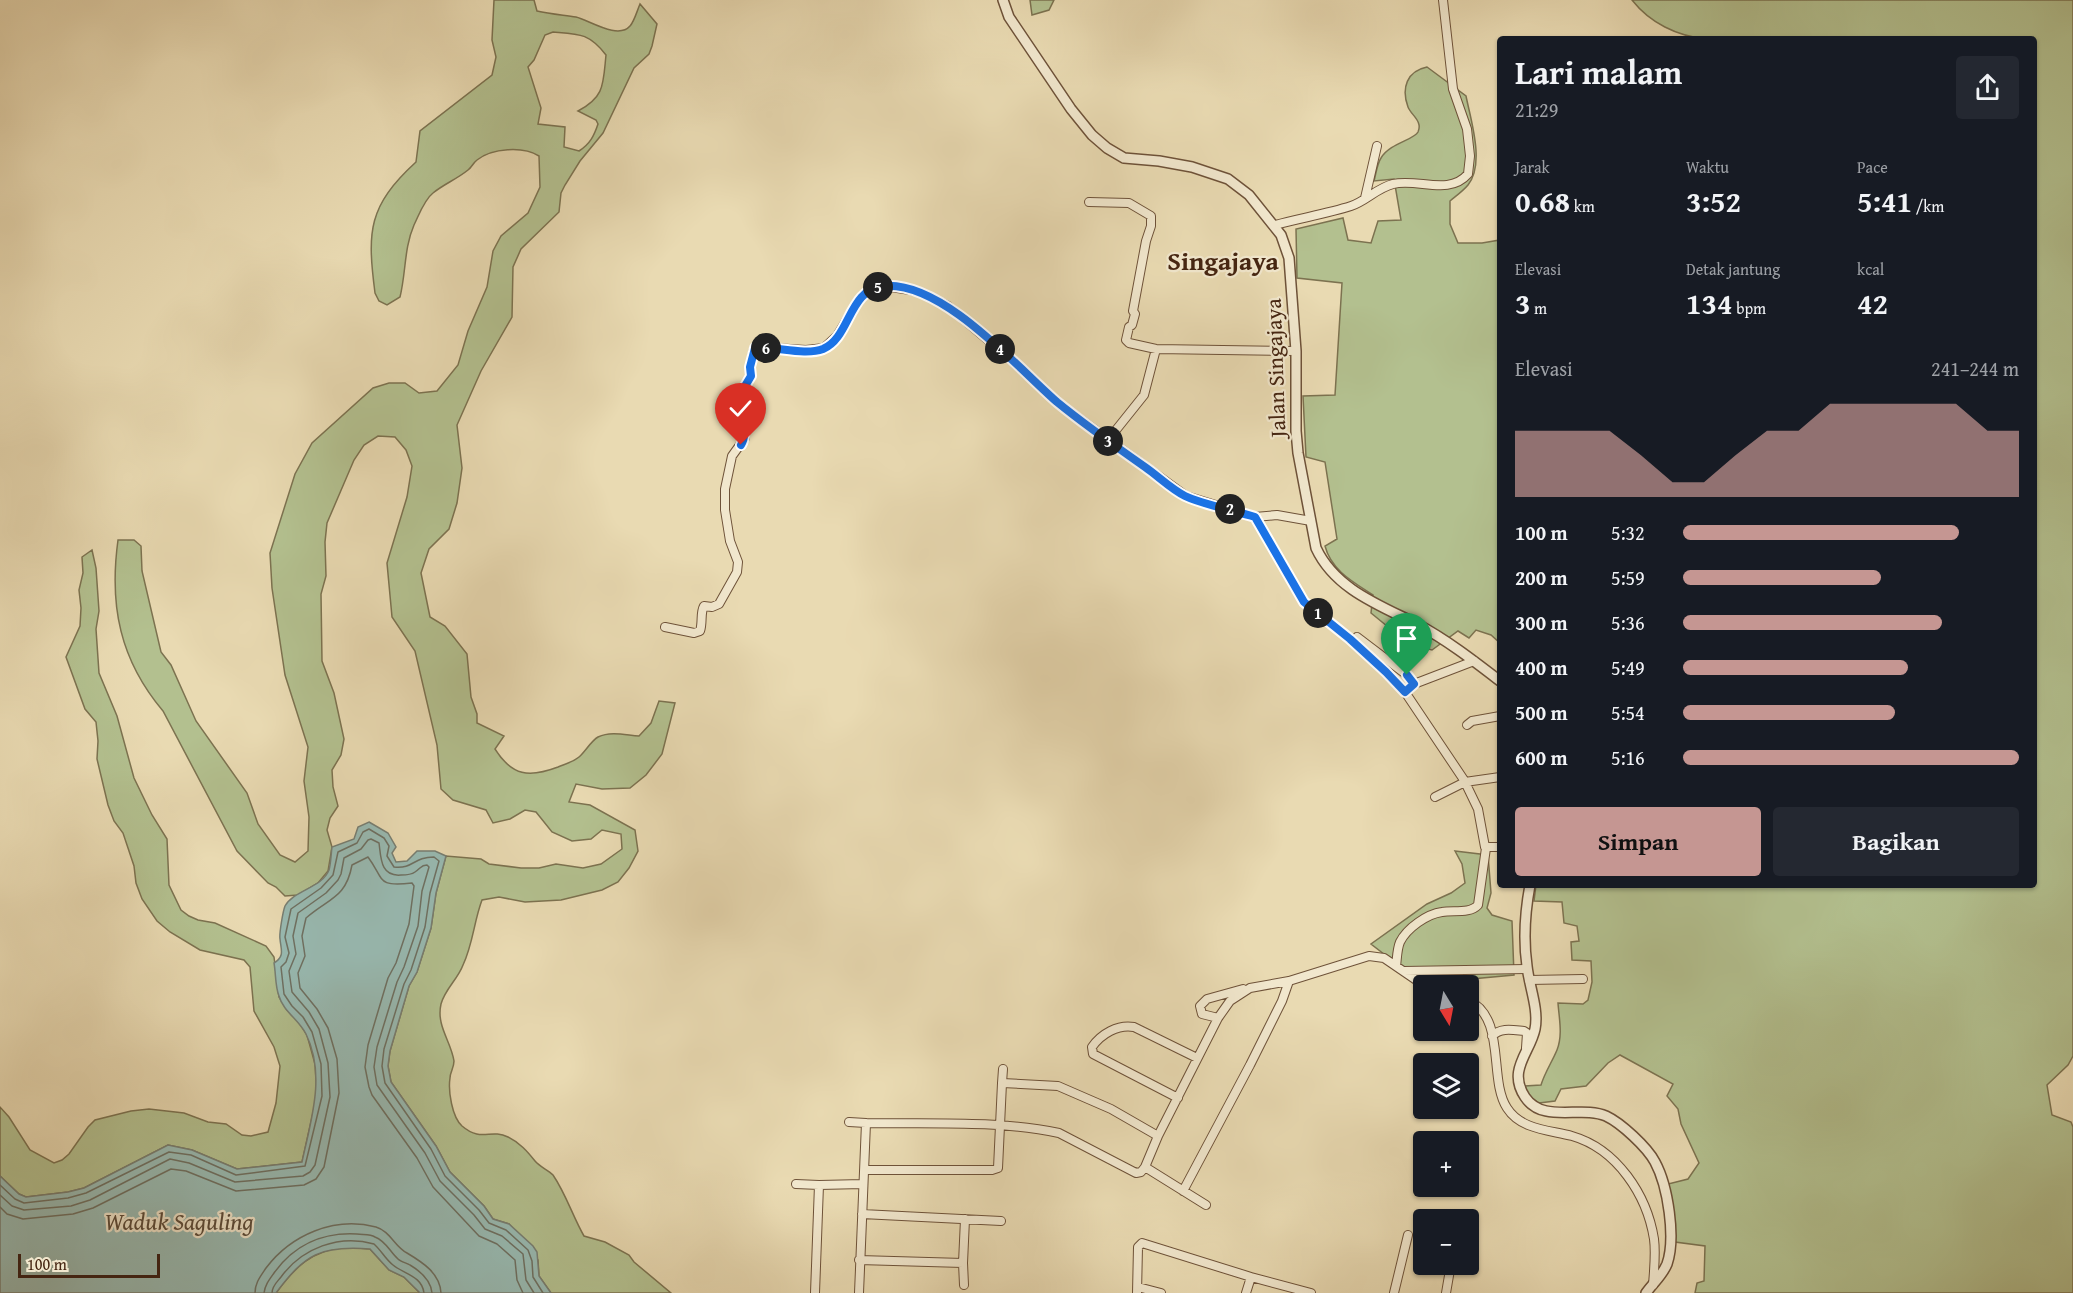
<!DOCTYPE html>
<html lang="id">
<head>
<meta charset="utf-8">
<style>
	:root { --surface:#171b24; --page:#242831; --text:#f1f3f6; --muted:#9ea1a6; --accent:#c59692 }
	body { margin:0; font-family:"Gentium Book Plus",serif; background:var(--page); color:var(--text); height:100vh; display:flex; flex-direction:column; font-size:22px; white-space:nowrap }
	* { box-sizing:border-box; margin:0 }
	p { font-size:20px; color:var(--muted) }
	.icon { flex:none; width:33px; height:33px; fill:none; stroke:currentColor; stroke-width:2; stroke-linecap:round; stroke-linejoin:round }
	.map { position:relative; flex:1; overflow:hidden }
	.panel { position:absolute; left:1497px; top:36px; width:540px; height:852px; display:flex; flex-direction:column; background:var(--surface); border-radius:6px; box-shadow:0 2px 4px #0004 }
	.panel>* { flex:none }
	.needle { width:39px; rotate:170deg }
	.tools { position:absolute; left:1413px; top:975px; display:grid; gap:12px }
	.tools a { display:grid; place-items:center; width:66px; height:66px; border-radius:6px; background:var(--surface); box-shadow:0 2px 4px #0004; font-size:30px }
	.scale { position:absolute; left:18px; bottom:15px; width:142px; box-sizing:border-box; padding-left:6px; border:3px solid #452511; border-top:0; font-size:16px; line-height:21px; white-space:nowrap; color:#452511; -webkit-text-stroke:4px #f1e7cd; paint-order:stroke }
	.pin { position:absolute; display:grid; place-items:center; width:51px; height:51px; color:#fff; margin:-62px -26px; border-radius:50% 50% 50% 0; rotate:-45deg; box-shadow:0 0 6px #0007 }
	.pin .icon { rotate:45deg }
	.km { position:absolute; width:30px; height:30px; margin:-15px; border-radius:50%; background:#222; color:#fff; font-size:16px; line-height:30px; text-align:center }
	.round { display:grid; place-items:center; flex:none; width:63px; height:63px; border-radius:6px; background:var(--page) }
	.overview { display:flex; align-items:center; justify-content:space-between; height:102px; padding:0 18px }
	h1 { font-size:33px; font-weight:600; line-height:45px }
	.stats { display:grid; grid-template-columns:repeat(3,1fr); gap:9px; height:102px; padding:6px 18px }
	.stats div { display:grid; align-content:center }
	.stats b { font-size:30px; font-weight:600 }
	.stats small { font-size:16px; font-weight:400 }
	.stats p { font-size:16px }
	.chart { height:168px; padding:12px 18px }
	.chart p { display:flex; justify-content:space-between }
	.chart svg { width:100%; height:108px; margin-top:6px; fill:var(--accent); opacity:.7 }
	.button { display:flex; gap:12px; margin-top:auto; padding:12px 18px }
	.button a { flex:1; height:69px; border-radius:6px; background:var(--accent); color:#111; font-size:24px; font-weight:600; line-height:69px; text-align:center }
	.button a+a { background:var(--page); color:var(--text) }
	ul { padding:0 18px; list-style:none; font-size:20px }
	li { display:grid; grid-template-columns:96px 72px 1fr; align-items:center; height:45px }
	li i { height:15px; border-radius:8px; background:var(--accent) }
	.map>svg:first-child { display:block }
	.green { fill:#b3c08f; stroke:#7c7250; stroke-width:1.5; fill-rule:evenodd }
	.water { fill:#98bab2; stroke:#777e72; stroke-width:1.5 }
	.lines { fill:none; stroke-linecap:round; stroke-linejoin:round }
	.shore { stroke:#6e7062; stroke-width:1.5 }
	.minor-casing { stroke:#6e5239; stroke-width:10 }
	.tertiary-casing { stroke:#6e5239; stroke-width:12 }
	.minor { stroke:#f1e7cd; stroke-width:8 }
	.tertiary { stroke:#f1e7cd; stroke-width:9 }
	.route-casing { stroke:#fff; stroke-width:12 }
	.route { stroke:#1a73e8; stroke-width:8 }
	.labels { text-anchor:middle; stroke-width:4.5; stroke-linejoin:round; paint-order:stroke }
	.street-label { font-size:22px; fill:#452511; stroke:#f1e7cd }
	.water-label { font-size:24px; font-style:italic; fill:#5a4a39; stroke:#f1e7cd }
	.quarter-label { font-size:26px; font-weight:bold; fill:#452511; stroke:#f1e7cd }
</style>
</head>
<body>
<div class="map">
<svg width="2073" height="1293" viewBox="0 0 2073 1293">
	<rect width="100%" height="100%" fill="#e9dab2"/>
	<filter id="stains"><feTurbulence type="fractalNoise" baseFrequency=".00333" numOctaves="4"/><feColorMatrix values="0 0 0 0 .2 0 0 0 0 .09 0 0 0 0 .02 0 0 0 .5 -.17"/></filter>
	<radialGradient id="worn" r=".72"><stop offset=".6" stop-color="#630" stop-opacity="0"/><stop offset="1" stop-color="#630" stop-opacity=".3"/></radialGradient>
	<path class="green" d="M 494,0 L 534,0 L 537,11 C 550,14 563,15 576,17 C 589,20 618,40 630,26 C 634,22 637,11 640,4 L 657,24 L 652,46 L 649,54 L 634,68 L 603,133 L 580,161 L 565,185 L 561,193 L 559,212 L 521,249 L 513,267 L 512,317 L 481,371 L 457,425 L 462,468 L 457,503 L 449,529 L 429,549 L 421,573 L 430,617 L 445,626 L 467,654 L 471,697 L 477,714 L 477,723 L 504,736 L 495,749 C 512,776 529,778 558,767 C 565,764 573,762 579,757 C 585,752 591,741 598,737 C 611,731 625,735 639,736 L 651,723 L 659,701 L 675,703 L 662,754 L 646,775 L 630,788 L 602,789 L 576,784 L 569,802 L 590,805 L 635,830 L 638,851 L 629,868 L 618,882 L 602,890 L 561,900 L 525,902 L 499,897 L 482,900 C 474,921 473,944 463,965 C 458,979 445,989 441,1004 C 436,1026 451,1041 454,1061 C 454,1068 450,1072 450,1078 C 448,1091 452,1117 462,1126 C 482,1143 490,1128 508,1137 C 520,1143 527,1151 535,1161 C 540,1167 548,1170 553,1175 C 566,1194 573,1217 584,1236 L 605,1242 L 629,1255 L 634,1262 L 671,1293 L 551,1293 L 539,1276 L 538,1260 L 509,1224 L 493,1219 L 484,1206 L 450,1172 L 436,1146 L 391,1082 L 388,1066 L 390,1051 L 409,986 L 417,972 L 431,928 L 436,893 L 446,856 L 481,859 L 489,864 L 521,868 L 539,868 L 556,864 L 583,868 L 601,864 L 622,849 L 621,834 L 602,830 L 591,839 L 572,841 L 552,832 L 536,812 L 525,810 L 510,819 L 493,823 L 486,810 L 453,800 L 441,789 L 437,745 L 415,651 L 392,617 L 387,563 L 407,497 L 412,466 L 406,450 L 395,437 L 378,436 L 364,445 L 354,460 L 327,523 L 325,542 L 326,576 L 321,594 L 322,661 L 334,693 L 344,739 L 341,755 L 332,770 L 333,787 L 338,806 L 330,818 L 327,830 L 332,847 L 328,871 L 318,883 L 298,895 L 285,896 L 276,887 L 268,883 L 237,851 L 163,711 C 120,660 109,606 118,540 L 134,540 L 141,546 L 142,571 L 161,652 L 171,665 L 196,721 L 247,793 L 258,824 L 280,855 L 295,862 L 308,851 L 309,817 L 304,781 L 308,747 L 285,675 L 272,588 L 270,553 L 295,474 L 312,443 L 373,388 L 389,383 L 405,383 L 419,393 L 437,391 L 458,365 L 468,331 L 487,287 L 493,251 L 501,236 L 528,213 L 540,187 L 539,156 C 523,146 492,148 477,160 C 473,163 472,167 468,170 C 457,179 444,184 433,193 C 424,200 419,215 414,225 C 404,248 406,273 400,297 L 387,305 L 379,301 L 375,293 C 367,231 368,206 416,162 L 420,131 L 492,75 L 496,57 L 492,40 ZM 553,32 C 579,34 589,33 606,55 C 603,84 605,97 578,111 L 596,120 L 598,124 C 594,136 590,144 579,151 L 564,147 L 565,127 L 538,124 L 541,108 L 528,67 L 534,60 L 545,35 Z
		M 1030,0 L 1054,0 L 1049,10 L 1032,15 Z
		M 1632,0 L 2073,0 L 2073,1056 L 2068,1065 L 2047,1085 L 2052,1115 L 2071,1122 L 2073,1127 L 2073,1293 L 1695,1293 L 1697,1283 L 1704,1281 L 1705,1246 L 1675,1242 L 1668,1184 L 1688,1179 L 1699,1163 L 1681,1124 L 1678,1109 L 1667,1096 L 1673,1084 L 1620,1055 L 1608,1063 L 1586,1086 L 1561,1089 L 1555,1101 L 1539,1103 L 1528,1095 L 1525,1086 L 1541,1085 C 1545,1072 1552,1062 1557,1050 C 1563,1035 1559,1018 1558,1003 L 1583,1004 L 1588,1000 L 1592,982 L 1591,961 L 1572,960 L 1571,942 L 1579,941 L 1577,926 L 1564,923 L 1562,902 L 1534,901 L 1536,885 L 2034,885 L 2034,39 L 1706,39 C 1677,36 1650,23 1632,0 Z
		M 1427,67 L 1466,96 C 1471,121 1485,164 1468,185 C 1463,191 1456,196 1450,201 L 1450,224 L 1458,243 L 1482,243 L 1500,240 L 1500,643 L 1491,635 L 1476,630 L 1469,638 L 1458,631 L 1432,650 L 1409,644 L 1371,613 L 1373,595 C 1353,582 1331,570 1325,546 L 1337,539 L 1325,462 L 1306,457 L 1303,396 L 1335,395 L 1342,283 L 1297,278 L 1296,229 L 1343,218 L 1348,240 L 1371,243 L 1378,221 L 1401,220 L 1394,179 L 1374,181 C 1376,174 1377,164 1381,158 C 1390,143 1414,140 1418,132 C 1423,121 1411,115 1408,107 C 1401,88 1407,71 1427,67 Z
		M 92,550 L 96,568 L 99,611 L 96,629 L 99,673 L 117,716 L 134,778 L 152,815 L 167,839 L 169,885 L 181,910 L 189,916 L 198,920 L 215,923 L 266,946 L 274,957 L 279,997 L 287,1010 L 298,1021 L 307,1035 L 315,1064 L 317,1095 L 302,1162 L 237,1169 L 192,1150 L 168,1145 L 84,1188 L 68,1192 L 26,1197 L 19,1194 L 0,1176 L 0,1107 L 9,1117 L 30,1150 L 54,1163 L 62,1160 L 69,1154 L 88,1127 L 95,1120 L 131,1111 L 149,1109 L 184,1113 L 208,1122 L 226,1124 L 242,1135 L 251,1136 L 268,1132 L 276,1103 L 280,1066 L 274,1047 L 254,1011 L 250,967 L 244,960 L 200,950 L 170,932 L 157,921 L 142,899 L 136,883 L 134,866 L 123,833 L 114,821 L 108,805 L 97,759 L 98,741 L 96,722 L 85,709 L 66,657 L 80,626 L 81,608 L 79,590 L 83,573 L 82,557 Z
		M 1455,851 L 1488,855 L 1491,893 L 1487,908 L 1492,915 L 1512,921 L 1514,975 L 1428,983 L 1402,968 L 1371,944 L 1427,904 L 1451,893 L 1465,883 L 1462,864 Z
		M 345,1247 L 370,1249 L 389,1270 L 404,1277 L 420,1293 L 276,1293 C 294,1268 312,1250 345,1247 Z"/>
	<path class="water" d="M 369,822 L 388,833 L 396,847 L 392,853 L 396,862 L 407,861 L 417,851 L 435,851 L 446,856 L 436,893 L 431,928 L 417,972 L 409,986 L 390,1051 L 388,1066 L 391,1082 L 436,1146 L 450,1172 L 484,1206 L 493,1219 L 509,1224 L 533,1246 L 537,1252 L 539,1276 L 551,1293 L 420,1293 L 404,1277 L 389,1270 L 370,1249 C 321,1245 305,1254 276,1293 L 0,1293 L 0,1176 L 19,1194 L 26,1197 L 68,1192 L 84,1188 L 168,1145 L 192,1150 L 237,1169 L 302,1162 C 311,1120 326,1075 306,1034 C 299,1020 283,1011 279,996 C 275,986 276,974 274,963 C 285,956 281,950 280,939 C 279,934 283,911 285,906 C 294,890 322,888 329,870 C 331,863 331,854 332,847 L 354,839 L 358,827 Z"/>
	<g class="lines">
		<path class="shore" d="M 0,1185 L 15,1199 L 24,1203 L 68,1198 L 86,1193 L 169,1152 L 191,1155 L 236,1175 L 305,1166 L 322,1096 L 321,1064 L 312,1032 L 303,1017 L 292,1006 L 284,994 L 281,967 L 286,962 L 289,953 L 285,937 L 291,909 L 321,888 L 333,875 L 338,852 L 357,843 L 363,832 L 369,829 L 384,838 L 389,846 L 387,856 L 394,867 C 414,869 413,857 434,857 L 439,861 L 430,893 L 425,927 L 411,970 L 404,984 L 384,1049 L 382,1066 L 385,1083 L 431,1149 L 445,1176 L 479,1210 L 489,1223 L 506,1230 L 528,1250 L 532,1261 L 533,1277 L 543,1293
			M 0,1195 L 12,1206 L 24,1210 L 71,1206 L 90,1200 L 170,1159 L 189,1163 L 235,1182 L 303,1176 L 310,1172 L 315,1165 L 330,1097 L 328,1063 L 319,1029 L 309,1012 L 292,992 L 289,971 L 296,954 L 293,936 L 298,913 L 326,893 L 338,880 L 341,874 L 344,858 L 361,849 L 368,840 L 371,839 L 379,843 C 381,857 380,877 401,875 C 406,875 411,875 415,872 C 421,868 421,865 427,865 L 429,867 L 422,891 L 418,926 L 404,967 L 397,982 L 377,1047 L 374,1067 L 377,1085 L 425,1153 L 440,1181 L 474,1215 L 485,1229 L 502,1236 L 523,1254 L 526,1280 L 534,1293
			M 0,1207 L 7,1214 L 23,1219 L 73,1214 L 93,1208 L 171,1169 L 186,1171 L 236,1191 L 304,1185 L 316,1179 L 324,1167 L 339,1093 L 337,1059 L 328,1028 L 317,1009 L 300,988 L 298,973 L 305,956 L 302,936 L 306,918 C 329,898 346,898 352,865 L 368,857 C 385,880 376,887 412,883 L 414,886 L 409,924 L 396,963 L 388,978 L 368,1045 L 365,1067 L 369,1087 L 372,1095 L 417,1158 L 433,1187 L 479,1236 L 497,1244 L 515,1260 L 517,1280 L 523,1293
			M 255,1293 C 255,1283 260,1277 266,1268 C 291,1235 334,1216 376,1227 C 390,1231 395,1247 407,1253 C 422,1262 440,1273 441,1293
			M 264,1293 C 265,1285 269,1280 274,1273 C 294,1245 323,1232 357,1234 C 363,1235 370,1234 375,1237 C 386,1241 390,1252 398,1259 C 401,1262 407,1263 410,1265 C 420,1271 431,1281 432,1293
			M 272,1293 C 272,1286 277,1282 281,1277 C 302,1248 339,1234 374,1244 C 381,1250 386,1260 393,1265 C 404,1274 422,1276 424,1293"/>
		<g class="minor-casing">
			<path id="minor" d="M 1365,198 L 1377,146
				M 1089,202 L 1129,203 L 1151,216 L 1151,226 L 1146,241 L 1133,311 L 1135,314 L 1132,325 L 1129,327 L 1126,340 L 1129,343 L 1156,349 L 1296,351
				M 1275,225 C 1300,218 1326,214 1351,206 C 1366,201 1377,188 1393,184 C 1418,178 1449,196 1468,174 L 1470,156 L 1467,129 L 1453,89 L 1443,0
				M 1108,440 L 1144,395 L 1156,349
				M 1255,517 L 1304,602 L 1350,639 L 1386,672 L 1405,692 L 1464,780 L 1478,809 L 1485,847 L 1500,847
				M 665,627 L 694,633 L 700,631 C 703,622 700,613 704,606 L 712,607 L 719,604 L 737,572 L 738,562 L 730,541 L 725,510 L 725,489 L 732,456 L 745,438 L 739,408 L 746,384 L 751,376 L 750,367 L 754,349 L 758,347 L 806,350 L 824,348 L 837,336 L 858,301 L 865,294 L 884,286 L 917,291 L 948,306 L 1008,357 L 1058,403 L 1186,496 L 1255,517 L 1277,515 L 1311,521
				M 1357,637 L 1407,675 L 1414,684 L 1405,692
				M 1414,684 L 1474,661
				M 1467,725 L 1472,721 L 1500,716
				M 1435,797 L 1465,782 L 1500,777
				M 1396,966 C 1397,959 1397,949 1400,942 C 1407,928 1427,914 1442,912 C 1453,910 1470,914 1478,905 L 1486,848
				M 1404,971 L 1527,969
				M 1529,980 L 1583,979
				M 1468,1000 C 1507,1018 1488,1079 1507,1108 C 1521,1130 1550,1130 1572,1136 C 1617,1149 1647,1195 1654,1239 C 1656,1254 1654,1270 1653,1285
				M 1218,1018 L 1202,1014 L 1200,1006 L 1207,999 L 1243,989
				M 1492,1036 C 1501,1027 1513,1030 1524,1031 L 1527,1033 L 1526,1048
				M 1002,1083 L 1003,1069
				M 1178,1098 L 1093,1054 L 1092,1047 C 1101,1034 1118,1024 1134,1027 L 1197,1058
				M 849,1122 L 866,1123
				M 1145,1167 L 1206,1205
				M 864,1170 L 992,1170 L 998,1168 L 1002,1083 L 1058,1086 L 1111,1109 L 1158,1136
				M 796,1184 L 819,1185
				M 1183,1191 L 1250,1065 L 1282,1001 L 1289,981
				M 862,1214 L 1001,1221
				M 859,1260 L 963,1263 L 965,1219
				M 963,1263 L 964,1285
				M 1251,1277 L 1311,1293
				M 1138,1287 L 1161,1293
				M 815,1293 L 819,1185 L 863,1184
				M 859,1293 L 866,1123 C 930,1124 996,1120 1059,1133 L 1136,1173 L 1141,1172 L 1145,1167 L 1158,1136 L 1218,1018 L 1230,1001 L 1250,988 L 1289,981 L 1369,956 L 1384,958 L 1425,986
				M 1137,1293 L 1138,1247 L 1142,1243 L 1251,1277 L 1246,1293
				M 1394,1293 L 1408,1235
				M 1446,1293 L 1451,1264"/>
		</g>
		<g class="tertiary-casing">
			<path id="tertiary" d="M 1003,0 L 1009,17 L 1071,109 L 1092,135 L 1107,148 L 1124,158 L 1159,161 L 1192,167 L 1228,179 L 1249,195 L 1281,235 L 1289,258 L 1296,351 L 1296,431 L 1298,453 L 1316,548 C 1335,589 1379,605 1417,624 C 1447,640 1474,661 1500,681
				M 1530,885 C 1525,912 1523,938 1527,966 C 1529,986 1539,1009 1535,1029 C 1530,1053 1507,1070 1525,1097 C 1543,1124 1581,1105 1606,1116 C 1621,1123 1647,1147 1655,1162 C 1668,1186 1676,1238 1667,1264 C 1662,1276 1653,1283 1646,1293"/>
		</g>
		<use href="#minor" class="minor"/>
		<use href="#tertiary" class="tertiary"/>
	</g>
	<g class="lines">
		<g class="route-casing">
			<path id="route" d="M 741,445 C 748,433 741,424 739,412 C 737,401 745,385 751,376 L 750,367 L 755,348 C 775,346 804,356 823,349 C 851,337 848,289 884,286 C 942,281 1016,366 1057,402 C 1085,425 1115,446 1145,467 C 1158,476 1171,489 1185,496 C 1201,504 1236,511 1255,517 L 1304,602 L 1350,639 L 1386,672 L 1405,692 L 1414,684 L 1407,675"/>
		</g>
		<use href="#route" class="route"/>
	</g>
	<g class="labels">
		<g class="street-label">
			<text transform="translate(1275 368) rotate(-92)" y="8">Jalan Singajaya</text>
		</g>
		<g class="water-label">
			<text x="179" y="1230">Waduk Saguling</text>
		</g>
		<g class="quarter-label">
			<text x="1223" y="270">Singajaya</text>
		</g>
	</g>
	<rect width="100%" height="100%" filter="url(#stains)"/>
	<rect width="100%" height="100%" fill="url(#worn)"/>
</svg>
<div class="tools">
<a><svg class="needle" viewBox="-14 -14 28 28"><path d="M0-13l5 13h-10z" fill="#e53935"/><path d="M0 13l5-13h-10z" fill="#9ea1a6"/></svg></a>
<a><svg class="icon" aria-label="layers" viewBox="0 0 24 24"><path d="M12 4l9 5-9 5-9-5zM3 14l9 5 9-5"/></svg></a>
<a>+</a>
<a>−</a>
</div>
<div class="scale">100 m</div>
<div class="pin" style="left:1407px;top:675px;background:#1e9e55"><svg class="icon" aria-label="arrive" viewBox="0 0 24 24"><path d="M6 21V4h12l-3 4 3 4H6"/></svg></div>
<div class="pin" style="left:741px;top:445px;background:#d93025"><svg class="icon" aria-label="check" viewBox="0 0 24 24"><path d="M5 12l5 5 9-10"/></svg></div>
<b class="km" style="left:1318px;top:613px">1</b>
<b class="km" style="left:1230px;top:509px">2</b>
<b class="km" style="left:1108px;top:441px">3</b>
<b class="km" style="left:1000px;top:349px">4</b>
<b class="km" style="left:878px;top:287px">5</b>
<b class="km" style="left:766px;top:348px">6</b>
<section class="panel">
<div class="overview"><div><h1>Lari malam</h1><p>21:29</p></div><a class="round"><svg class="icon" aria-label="share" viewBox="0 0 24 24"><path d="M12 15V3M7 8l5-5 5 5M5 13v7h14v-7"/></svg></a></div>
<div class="stats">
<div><p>Jarak</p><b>0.68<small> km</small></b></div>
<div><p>Waktu</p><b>3:52</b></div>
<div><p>Pace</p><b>5:41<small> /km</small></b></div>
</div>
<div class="stats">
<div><p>Elevasi</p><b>3<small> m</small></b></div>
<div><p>Detak jantung</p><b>134<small> bpm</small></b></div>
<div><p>kcal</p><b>42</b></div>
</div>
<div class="chart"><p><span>Elevasi</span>241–244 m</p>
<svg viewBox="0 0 160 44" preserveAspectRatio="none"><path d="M0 44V17L10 17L20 17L30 17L40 27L50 38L60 38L70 27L80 17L90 17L100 6L110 6L120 6L130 6L140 6L150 17L160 17V44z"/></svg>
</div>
<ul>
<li><b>100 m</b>5:32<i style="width:82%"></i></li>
<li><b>200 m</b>5:59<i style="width:59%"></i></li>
<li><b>300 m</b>5:36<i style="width:77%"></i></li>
<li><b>400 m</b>5:49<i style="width:67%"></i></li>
<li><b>500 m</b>5:54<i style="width:63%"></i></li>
<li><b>600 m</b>5:16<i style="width:100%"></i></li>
</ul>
<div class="button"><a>Simpan</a><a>Bagikan</a></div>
</section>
</div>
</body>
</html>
